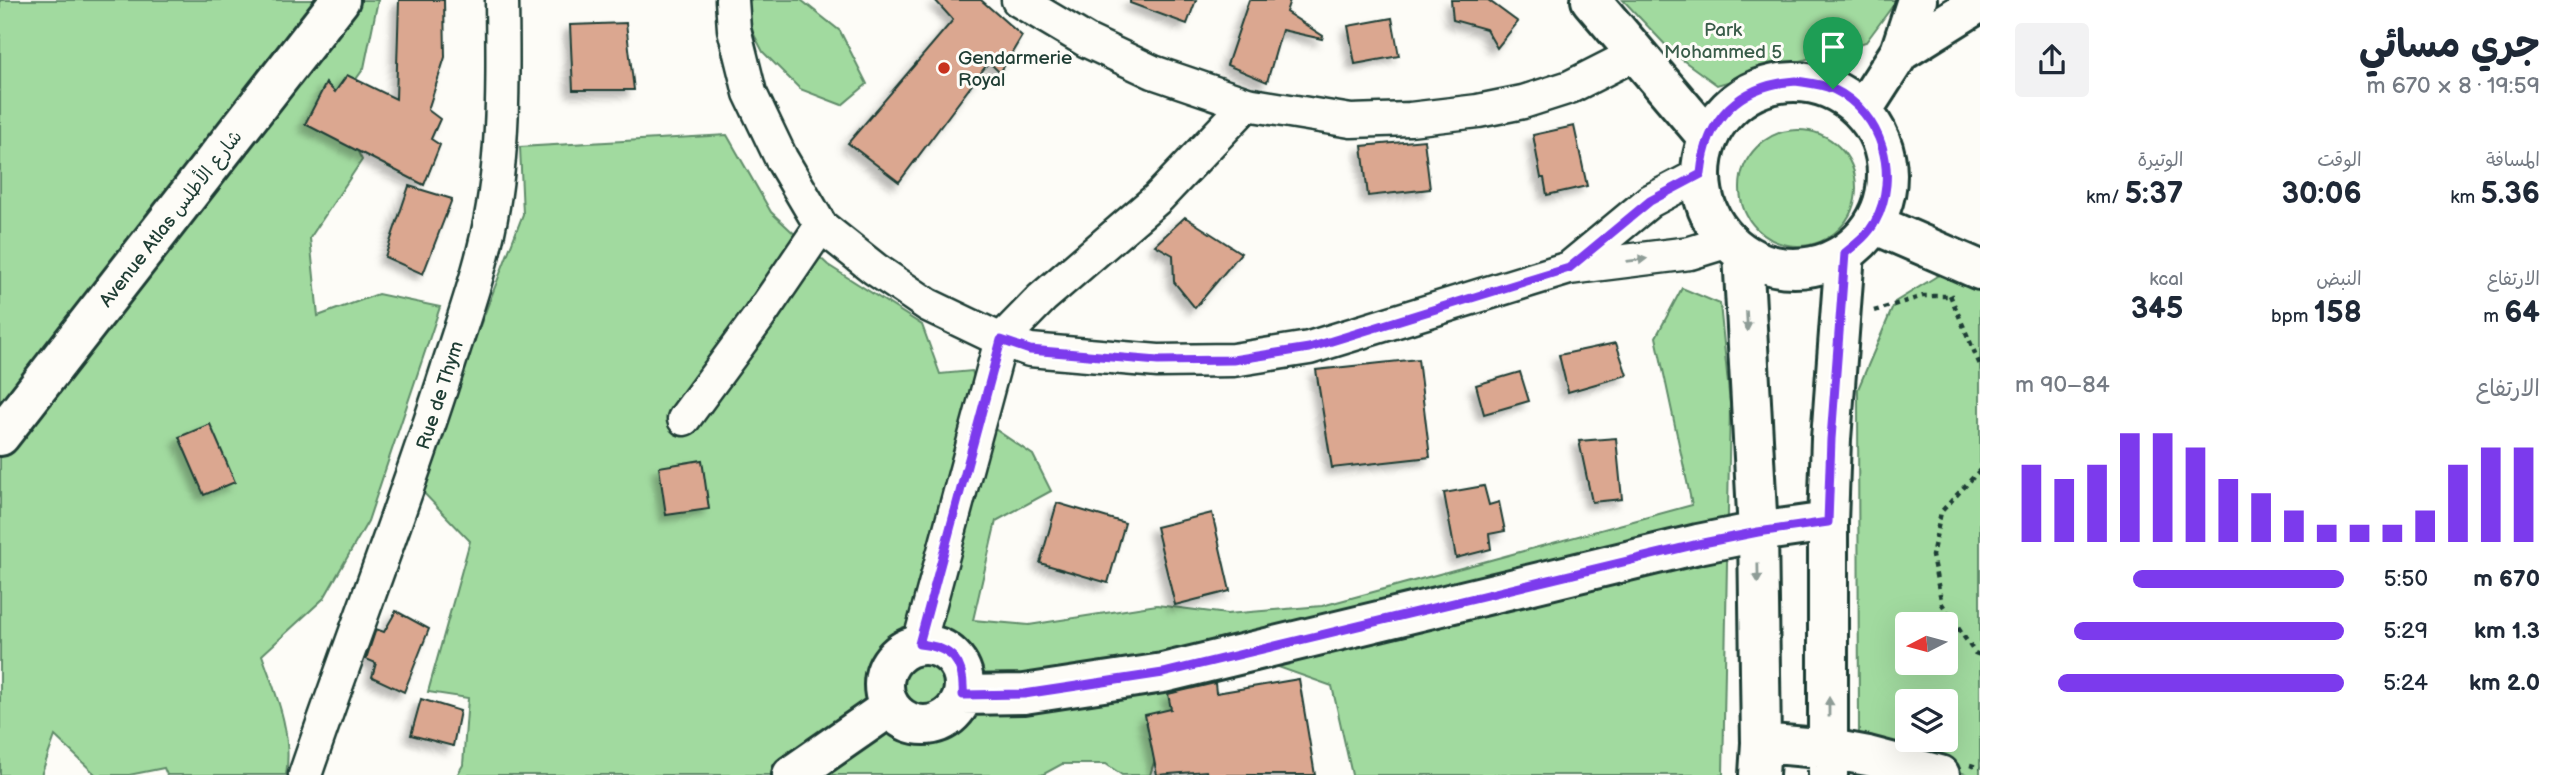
<!DOCTYPE html>
<html lang="ar">
<head>
<meta charset="utf-8">
<style>
	:root { --surface:#fff; --page:#f2f2f3; --text:#1f2937; --muted:#747a83; --accent:#7c3aed }
	body { margin:0; font-family:"Balsamiq Sans","Playpen Sans Arabic",sans-serif; background:var(--page); color:var(--text); direction:rtl; height:100vh; display:flex; flex-direction:column; font-size:26px; white-space:nowrap }
	* { box-sizing:border-box; margin:0 }
	p { font-size:23px; color:var(--muted) }
	.icon { flex:none; width:38px; height:38px; fill:none; stroke:currentColor; stroke-width:2; stroke-linecap:round; stroke-linejoin:round }
	.map { position:relative; flex:1; overflow:hidden; direction:ltr }
	.sheet { display:flex; flex-direction:column; background:var(--surface); width:595px }
	.sheet>* { flex:none }
	.needle { width:46px; rotate:264deg }
	.buttons { position:absolute; left:1895px; top:612px; display:grid; gap:14px }
	.buttons a { display:grid; place-items:center; width:63px; height:63px; border-radius:7px; background:var(--surface); box-shadow:0 7px 28px #0002; font-size:35px }
	.pin { position:absolute; display:grid; place-items:center; width:60px; height:60px; color:#fff; margin:-72px -30px; border-radius:50% 50% 50% 0; rotate:-45deg; box-shadow:0 0 7px #0007 }
	.pin .icon { rotate:45deg }
	.round { display:grid; place-items:center; flex:none; width:74px; height:74px; border-radius:7px; background:var(--page) }
	.head { display:flex; align-items:center; justify-content:space-between; height:119px; padding:0 35px }
	h1 { font-size:38px; font-weight:700; line-height:52px }
	.metrics { display:grid; grid-template-columns:repeat(3,1fr); gap:10px; height:119px; padding:7px 35px }
	.metrics div { display:grid; align-content:center }
	.metrics b { font-size:30px; font-weight:700 }
	.metrics small { font-size:19px; font-weight:400 }
	.metrics p { font-size:19px }
	.chart { height:196px; padding:14px 35px }
	.chart p { display:flex; justify-content:space-between }
	.chart svg { width:100%; height:126px; margin-top:7px; stroke:var(--accent); stroke-width:6 }
	ul { padding:0 35px; list-style:none; font-size:23px }
	li { display:grid; grid-template-columns:112px 84px 1fr; align-items:center; height:52px }
	li i { height:18px; border-radius:9px; background:var(--accent) }
	main { display:flex; flex:1; min-height:0 }
	.map>svg:first-child { display:block }
	.green { fill:#a1da9f; stroke:#608c6a; stroke-width:2; fill-rule:evenodd }
	.building { fill:#dba790; stroke:#1f3d34; stroke-width:2; filter:url(#shadow) }
	.lines { fill:none; stroke-linecap:round; stroke-linejoin:round }
	.street-casing { stroke:#1f3d34; stroke-width:37 }
	.secondary-casing { stroke:#1f3d34; stroke-width:44 }
	.path { stroke:#1f3d34; stroke-width:4.5; stroke-dasharray:5 5; stroke-linecap:butt }
	.street { stroke:#fdfcf7; stroke-width:32 }
	.secondary { stroke:#fdfcf7; stroke-width:38 }
	.oneway { fill:#8e9c96 }
	.route-casing { stroke:#fff; stroke-width:14 }
	.route { stroke:#7c3aed; stroke-width:9 }
	.poi-dot { fill:#c8321e; stroke:#fdfcf7; stroke-width:2.5 }
	.labels { text-anchor:middle; stroke-width:6; stroke-linejoin:round; paint-order:stroke }
	.park-label { font-size:19px; fill:#395c49; stroke:#fdfcf7 }
	.poi-label { font-size:19px; fill:#1f3d34; stroke:#fdfcf7; text-anchor:start }
	.street-label { font-size:19px; fill:#1f3d34; stroke:#fdfcf7 }
</style>
</head>
<body>
<main>
<section class="sheet">
<div class="head"><div><h1>جري مسائي</h1><p>19:59 · 8 × 670 m</p></div><a class="round"><svg class="icon" aria-label="share" viewBox="0 0 24 24"><path d="M12 15V3M7 8l5-5 5 5M5 13v7h14v-7"/></svg></a></div>
<div class="metrics">
<div><p>المسافة</p><b>5.36<small> km</small></b></div>
<div><p>الوقت</p><b>30:06</b></div>
<div><p>الوتيرة</p><b>5:37<small> /km</small></b></div>
</div>
<div class="metrics">
<div><p>الارتفاع</p><b>64<small> m</small></b></div>
<div><p>النبض</p><b>158<small> bpm</small></b></div>
<div><p>kcal</p><b>345</b></div>
</div>
<div class="chart"><p><span>الارتفاع</span>84–90 m</p>
<svg viewBox="0 0 160 44" preserveAspectRatio="none"><path d="M5 44V17M15 44V22M25 44V17M35 44V6M45 44V6M55 44V11M65 44V22M75 44V27M85 44V33M95 44V38M105 44V38M115 44V38M125 44V33M135 44V17M145 44V11M155 44V11"/></svg>
</div>
<ul>
<li><b>670 m</b>5:50<i style="width:64%"></i></li>
<li><b>1.3 km</b>5:29<i style="width:82%"></i></li>
<li><b>2.0 km</b>5:24<i style="width:87%"></i></li>
</ul>
</section>
<div class="map">
<svg width="1980" height="775" viewBox="0 0 1980 775">
	<defs>
		<filter id="shadow"><feDropShadow dx="-6" dy="6" stdDeviation="3.5" flood-color="#0004"/></filter>
	</defs>
	<rect width="100%" height="100%" fill="#fdfcf7"/>
	<filter id="ink" filterUnits="userSpaceOnUse"><feTurbulence type="fractalNoise" baseFrequency=".0143" numOctaves="2"/><feDisplacementMap in="SourceGraphic" scale="14" xChannelSelector="R" yChannelSelector="G"/><feConvolveMatrix kernelMatrix="1 2 1 2 8 2 1 2 1" color-interpolation-filters="sRGB"/></filter>
	<g filter="url(#ink)">
		<path class="green" d="M 0,0 L 378,0 L 364,68 L 336,107 L 362,160 L 310,238 L 318,316 L 378,294 L 440,307 L 368,521 L 324,598 L 262,655 C 276,694 293,733 286,775 L 167,775 L 164,768 L 129,775 L 96,775 L 55,736 L 41,775 L 0,775 Z
			M 750,0 L 801,0 L 840,31 L 867,84 L 842,105 L 800,89 L 763,52 L 742,11 Z
			M 1623,0 L 1897,0 L 1866,42 L 1717,85 L 1673,53 Z
			M1740 188a58 58 0 1 1 116 0a58 58 0 1 1-116 0Z
			M 727,135 L 771,212 L 828,265 L 922,325 L 940,374 L 972,371 L 992,427 L 1033,455 L 1051,491 L 996,521 L 973,620 L 1029,625 L 1157,605 L 1227,614 L 1322,606 L 1692,505 L 1656,337 L 1682,288 L 1720,304 L 1730,404 L 1723,775 L 1352,775 L 1332,686 L 1270,664 L 1178,686 L 1150,775 L 1122,775 L 1106,764 L 1062,764 L 1042,775 L 457,775 L 463,765 L 468,698 L 428,692 L 470,541 L 418,487 L 523,214 L 520,147 Z
			M 1942,273 L 1980,289 L 1980,775 L 1968,775 L 1859,735 L 1858,389 L 1895,302 ZM 1908,625 L 1946,625 L 1946,663 L 1908,663 ZM 1908,702 L 1946,702 L 1946,740 L 1908,740 Z"/>
		<path class="building" d="M 399,0 L 444,0 L 445,57 L 428,110 L 440,119 L 431,139 L 440,145 L 424,185 L 305,124 L 326,83 L 335,92 L 347,75 L 396,99 Z
			M 935,0 L 981,0 L 1022,36 L 1000,73 L 989,62 L 899,182 L 848,143 L 953,20 Z
			M 1130,0 L 1196,0 L 1187,24 L 1130,3 Z
			M 1249,0 L 1290,0 L 1286,12 L 1323,36 L 1322,39 L 1282,30 L 1267,82 L 1227,65 Z
			M 1451,0 L 1488,0 L 1518,22 L 1497,48 L 1486,29 L 1453,20 Z
			M 1392,18 L 1399,56 L 1355,64 L 1348,26 Z
			M 626,23 L 634,90 L 573,90 L 570,25 Z
			M 1574,126 L 1587,186 L 1547,195 L 1544,178 L 1541,178 L 1533,135 Z
			M 1424,140 L 1430,189 L 1368,196 L 1362,146 Z
			M 409,186 L 452,199 L 423,274 L 385,257 Z
			M 1185,217 L 1241,253 L 1195,308 L 1174,282 L 1173,255 L 1155,245 Z
			M 1616,343 L 1627,375 L 1568,392 L 1559,355 Z
			M 1418,359 L 1430,457 L 1332,468 L 1316,370 Z
			M 1520,372 L 1529,401 L 1484,414 L 1476,385 Z
			M 210,424 L 235,482 L 204,495 L 179,437 Z
			M 1616,438 L 1622,499 L 1592,502 L 1579,441 Z
			M 702,460 L 709,509 L 666,515 L 659,467 Z
			M 1484,486 L 1489,505 L 1499,502 L 1505,531 L 1489,534 L 1491,549 L 1456,558 L 1444,493 Z
			M 1057,503 L 1125,523 L 1108,583 L 1040,563 Z
			M 1212,513 L 1230,591 L 1175,605 L 1156,527 Z
			M 396,611 L 429,629 L 404,692 L 372,677 L 376,663 L 366,659 L 376,629 L 384,632 Z
			M 1299,679 L 1315,775 L 1207,775 L 1206,771 L 1157,775 L 1145,715 L 1171,709 L 1168,694 L 1215,683 L 1216,693 Z
			M 421,699 L 460,711 L 453,746 L 411,735 Z"/>
		<g class="lines">
			<g class="street-casing">
				<path id="street" d="M 732,0 L 734,29 L 750,93 L 781,158 L 821,226 L 875,269 L 928,305 L 1001,340 L 1030,350 L 1158,361 L 1233,360 L 1309,348 L 1569,268 L 1690,253 L 1729,241
					M 1018,0 L 1087,41 L 1153,72 L 1247,104 L 1351,121 L 1410,119 L 1478,111 L 1523,102 L 1570,87 L 1637,53
					M 1569,268 L 1650,201 L 1701,174
					M 684,419 L 759,317 L 821,226
					M 919,644 L 1001,340 L 1042,298 L 1158,198 L 1247,104
					M 305,775 C 351,640 404,506 447,370 C 464,316 484,262 493,206 C 504,139 503,68 502,0"/>
			</g>
			<g class="secondary-casing">
				<path id="secondary" d="M 1591,0 L 1708,138
					M 1900,52 L 1917,0
					M1701 175a93 93 0 1 1 186 0a93 93 0 1 1-186 0Z
					M 1862,111 L 1900,52 L 1980,2
					M 1874,224 L 1980,270
					M 1743,253 L 1758,532 L 1761,743 L 1759,775
					M 0,436 L 340,0
					M884 685a40 40 0 1 1 80 0a40 40 0 1 1-80 0Z
					M 963,695 L 1024,694 L 1163,673 L 1698,544 L 1758,532 L 1828,522
					M 1761,743 L 1830,749 L 1868,756 L 1940,775
					M 792,775 L 890,707
					M 1828,775 L 1828,522 L 1831,439 L 1845,253"/>
			</g>
			<path class="path" d="M 1950,295 L 1980,365
				M 1874,311 L 1923,296 L 1953,296
				M 1980,470 L 1941,512 L 1932,556 L 1942,604 L 1975,653 L 1980,655
				M 1970,765 L 1980,768"/>
			<use href="#street" class="street"/>
			<use href="#secondary" class="secondary"/>
		</g>
		<defs><path id="oneway-solid" d="M-6-.8H1V-3.2L6.5 0L1 3.2V.8H-6Z" transform="scale(1.75)"/></defs>
		<g class="oneway">
			<use href="#oneway-solid" transform="translate(1637 260) rotate(-7)"/>
			<use href="#oneway-solid" transform="translate(1747 321) rotate(87)"/>
			<use href="#oneway-solid" transform="translate(1758 573) rotate(89)"/>
			<use href="#oneway-solid" transform="translate(1829 707) rotate(-90)"/>
		</g>
	</g>
	<g class="lines" filter="url(#ink)">
		<g class="route-casing">
			<path id="route" d="M 1796,81 C 1809,83 1821,84 1833,89 C 1883,113 1900,175 1875,222 C 1868,235 1856,244 1845,253 L 1831,439 L 1828,522 L 1758,532 L 1698,544 L 1163,673 L 1024,694 L 963,695 C 965,662 952,647 919,644 L 1001,340 L 1030,350 L 1158,361 L 1233,360 L 1309,348 L 1569,268 L 1650,201 L 1701,174 C 1706,118 1739,85 1796,81 Z"/>
		</g>
		<use href="#route" class="route"/>
	</g>
	<circle class="poi-dot" cx="944" cy="68" r="7"/>
	<g class="labels">
		<g class="park-label">
			<text x="1723" y="36">Park<tspan x="1723" dy="22">Mohammed 5</tspan></text>
		</g>
		<g class="poi-label">
			<text x="958" y="64">Gendarmerie<tspan x="958" dy="22">Royal</tspan></text>
		</g>
		<g class="street-label">
			<text transform="translate(170 218) rotate(-52)" y="7">Avenue Atlas شارع الأطلس</text>
			<text transform="translate(439 395) rotate(-72)" y="7">Rue de Thym</text>
		</g>
	</g>
</svg>
<div class="buttons">
<a><svg class="needle" viewBox="-14 -14 28 28"><path d="M0-13l5 13h-10z" fill="#e53935"/><path d="M0 13l5-13h-10z" fill="#747a83"/></svg></a>
<a><svg class="icon" aria-label="layers" viewBox="0 0 24 24"><path d="M12 4l9 5-9 5-9-5zM3 14l9 5 9-5"/></svg></a>
</div>
<div class="pin" style="left:1833px;top:89px;background:#1e9e55"><svg class="icon" aria-label="arrive" viewBox="0 0 24 24"><path d="M6 21V4h12l-3 4 3 4H6"/></svg></div>
</div>
</main>
</body>
</html>
